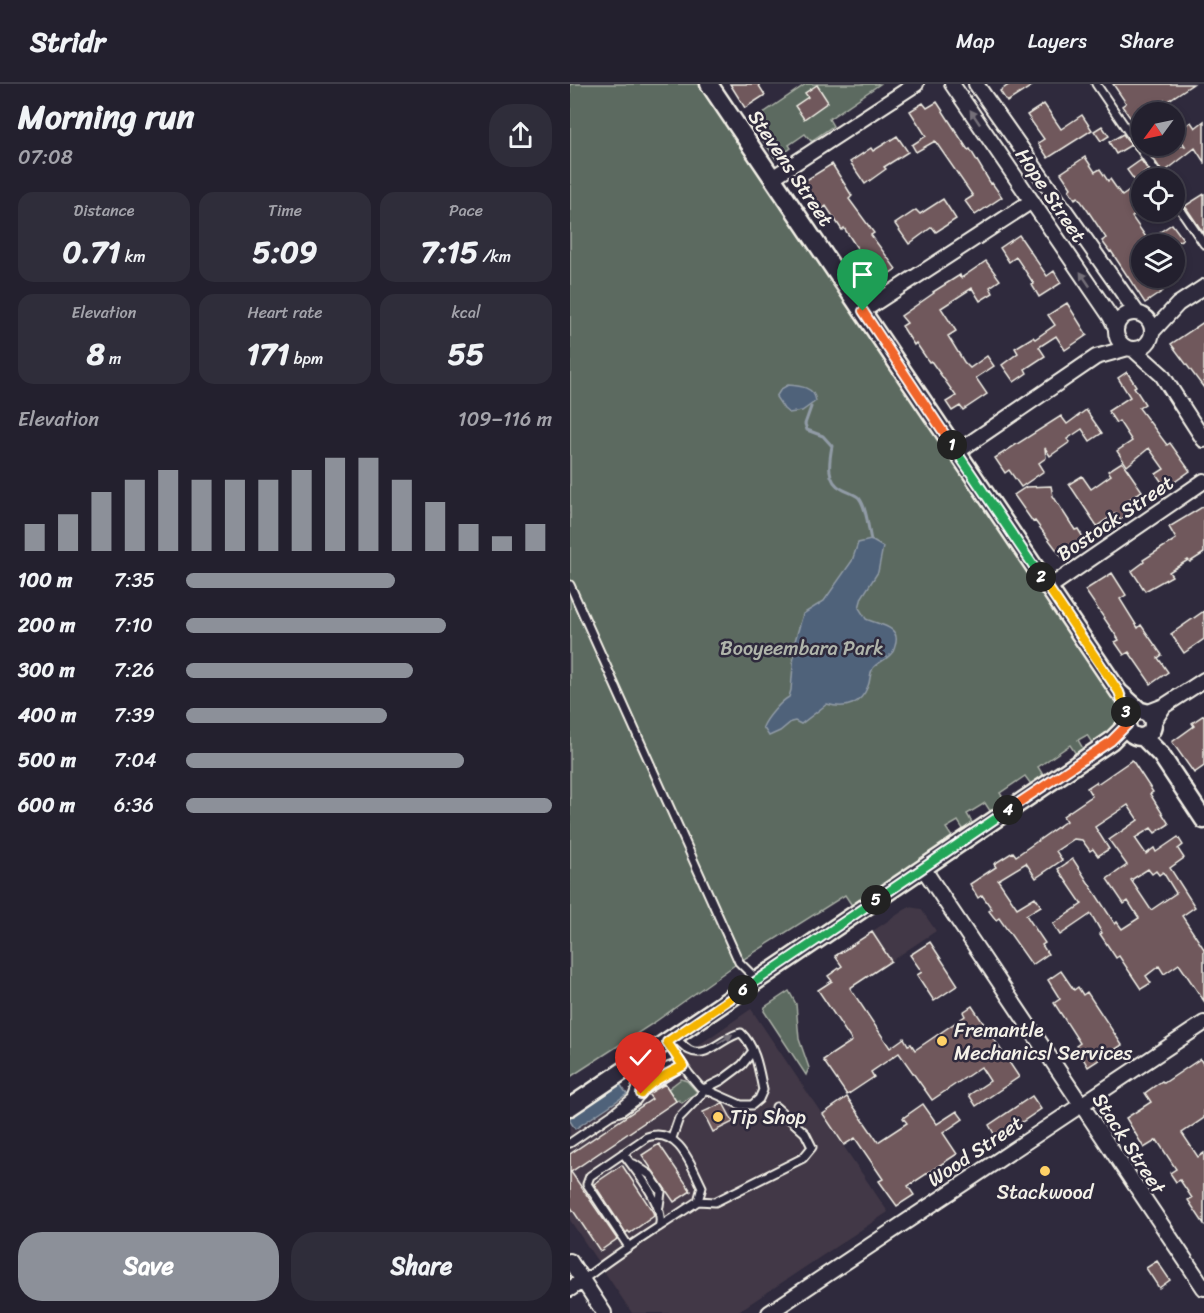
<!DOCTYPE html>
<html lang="en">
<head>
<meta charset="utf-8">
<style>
	:root { --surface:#23202e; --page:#2f2d3a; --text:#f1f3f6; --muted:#a3a3aa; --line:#403e4a; --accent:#8c9099 }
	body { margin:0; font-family:Sriracha,sans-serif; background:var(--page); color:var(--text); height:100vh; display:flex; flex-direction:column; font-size:22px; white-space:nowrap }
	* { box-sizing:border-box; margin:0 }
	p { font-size:20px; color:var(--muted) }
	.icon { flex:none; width:33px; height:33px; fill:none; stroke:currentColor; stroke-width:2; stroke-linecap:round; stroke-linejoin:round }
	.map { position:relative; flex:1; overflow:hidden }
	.details { display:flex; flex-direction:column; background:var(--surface); width:570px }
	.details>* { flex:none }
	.needle { width:39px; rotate:237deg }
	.controls { position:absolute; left:561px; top:18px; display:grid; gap:12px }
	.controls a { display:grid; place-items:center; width:54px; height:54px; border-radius:50%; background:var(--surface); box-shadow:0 3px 9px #0003,0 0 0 2px var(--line); font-size:30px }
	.pin { position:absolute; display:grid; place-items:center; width:51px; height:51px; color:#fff; margin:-62px -26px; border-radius:50% 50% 50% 0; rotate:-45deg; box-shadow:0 0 6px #0007 }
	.pin .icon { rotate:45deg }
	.km { position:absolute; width:30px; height:30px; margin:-15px; border-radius:50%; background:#222; color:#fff; font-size:16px; line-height:30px; text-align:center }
	.round { display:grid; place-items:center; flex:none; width:63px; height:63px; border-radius:24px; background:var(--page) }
	.headline { display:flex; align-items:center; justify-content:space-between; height:102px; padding:0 18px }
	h1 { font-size:33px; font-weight:700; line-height:45px }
	.metrics { display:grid; grid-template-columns:repeat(3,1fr); gap:9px; height:102px; padding:6px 18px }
	.metrics div { display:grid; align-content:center; border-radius:15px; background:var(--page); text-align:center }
	.metrics b { font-size:30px; font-weight:700 }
	.metrics small { font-size:16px; font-weight:400 }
	.metrics p { font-size:16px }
	.chart { height:168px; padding:12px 18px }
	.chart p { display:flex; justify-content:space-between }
	.chart svg { width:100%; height:108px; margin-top:6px; stroke:var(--accent); stroke-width:6 }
	.cta { display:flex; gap:12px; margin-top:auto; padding:12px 18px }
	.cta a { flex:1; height:69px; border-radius:24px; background:var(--accent); color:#fff; font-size:24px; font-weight:700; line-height:69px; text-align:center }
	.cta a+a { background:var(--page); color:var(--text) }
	ul { padding:0 18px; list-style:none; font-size:20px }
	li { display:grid; grid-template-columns:96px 72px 1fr; align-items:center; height:45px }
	li i { height:15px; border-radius:8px; background:var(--accent) }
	header { display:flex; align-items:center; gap:36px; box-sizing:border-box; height:84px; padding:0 30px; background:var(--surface); border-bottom:2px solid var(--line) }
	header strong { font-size:28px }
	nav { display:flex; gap:33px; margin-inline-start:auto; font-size:21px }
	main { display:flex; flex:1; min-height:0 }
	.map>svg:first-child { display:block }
	.built { fill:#423846 }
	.green { fill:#5c6b61; stroke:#a8aea4; stroke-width:1.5 }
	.water { fill:#4f627a; stroke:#919ba6; stroke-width:1.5 }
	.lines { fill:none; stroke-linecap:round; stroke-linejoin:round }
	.stream { stroke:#919ba6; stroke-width:3 }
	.building { fill:#6f595c; stroke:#f4f1e8; stroke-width:1.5; fill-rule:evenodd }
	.service-casing { stroke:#f4f1e8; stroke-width:11 }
	.minor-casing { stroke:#f4f1e8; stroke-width:18 }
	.tertiary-casing { stroke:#f4f1e8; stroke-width:21 }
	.service { stroke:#2f2a3d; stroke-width:7 }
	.minor { stroke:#2f2a3d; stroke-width:14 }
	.tertiary { stroke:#2f2a3d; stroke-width:16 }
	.oneway { fill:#747079 }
	.split-1-casing { stroke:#fff; stroke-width:12 }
	.split-2-casing { stroke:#fff; stroke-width:12 }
	.split-3-casing { stroke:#fff; stroke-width:12 }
	.split-4-casing { stroke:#fff; stroke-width:12 }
	.split-5-casing { stroke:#fff; stroke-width:12 }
	.split-6-casing { stroke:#fff; stroke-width:12 }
	.split-7-casing { stroke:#fff; stroke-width:12 }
	.split-1 { stroke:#f0652b; stroke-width:8 }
	.split-2 { stroke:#22a559; stroke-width:8 }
	.split-3 { stroke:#f5b400; stroke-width:8 }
	.split-4 { stroke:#f0652b; stroke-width:8 }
	.split-5 { stroke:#22a559; stroke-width:8 }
	.split-6 { stroke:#22a559; stroke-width:8 }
	.split-7 { stroke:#f5b400; stroke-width:8 }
	.poi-dot { fill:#ffd166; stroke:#2f2a3d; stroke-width:2 }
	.labels { text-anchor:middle; stroke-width:5; stroke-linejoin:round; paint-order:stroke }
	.street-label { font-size:20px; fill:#f4f1e8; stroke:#2f2a3d }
	.park-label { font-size:20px; fill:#b0b5ab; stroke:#2f2a3d }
	.poi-label { font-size:20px; fill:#f4f1e8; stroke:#2f2a3d; text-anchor:start }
</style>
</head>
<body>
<header>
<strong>Stridr</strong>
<nav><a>Map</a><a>Layers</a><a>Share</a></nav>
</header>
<main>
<section class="details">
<div class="headline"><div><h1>Morning run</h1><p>07:08</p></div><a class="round"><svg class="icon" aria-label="share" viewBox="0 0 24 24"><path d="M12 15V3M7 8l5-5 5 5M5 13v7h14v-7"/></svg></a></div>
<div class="metrics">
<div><p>Distance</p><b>0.71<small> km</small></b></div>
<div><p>Time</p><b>5:09</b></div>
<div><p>Pace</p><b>7:15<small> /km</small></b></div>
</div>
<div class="metrics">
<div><p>Elevation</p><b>8<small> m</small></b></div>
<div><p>Heart rate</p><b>171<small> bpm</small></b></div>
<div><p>kcal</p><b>55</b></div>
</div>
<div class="chart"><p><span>Elevation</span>109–116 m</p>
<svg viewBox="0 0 160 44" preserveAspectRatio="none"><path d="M5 44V33M15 44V29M25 44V20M35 44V15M45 44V11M55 44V15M65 44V15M75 44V15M85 44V11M95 44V6M105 44V6M115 44V15M125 44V24M135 44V33M145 44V38M155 44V33"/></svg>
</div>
<ul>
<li><b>100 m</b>7:35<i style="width:57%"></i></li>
<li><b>200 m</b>7:10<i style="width:71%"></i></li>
<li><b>300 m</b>7:26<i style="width:62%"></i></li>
<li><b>400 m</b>7:39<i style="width:55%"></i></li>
<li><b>500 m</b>7:04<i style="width:76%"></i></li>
<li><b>600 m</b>6:36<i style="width:100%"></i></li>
</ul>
<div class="cta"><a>Save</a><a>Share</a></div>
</section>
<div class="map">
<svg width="634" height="1229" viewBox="0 0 634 1229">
	<rect width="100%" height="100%" fill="#2f2a3d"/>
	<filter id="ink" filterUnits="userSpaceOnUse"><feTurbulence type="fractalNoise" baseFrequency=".0167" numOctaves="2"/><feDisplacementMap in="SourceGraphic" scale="12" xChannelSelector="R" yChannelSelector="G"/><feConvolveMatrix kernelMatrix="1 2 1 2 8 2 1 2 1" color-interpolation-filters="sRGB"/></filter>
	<g filter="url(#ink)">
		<path class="built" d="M 339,823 L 351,825 L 366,847 L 285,901 L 265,872 Z
			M 181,925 L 318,1128 L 166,1229 L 62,1229 L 0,1136 L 0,1041 L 4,1047 Z"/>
		<path class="green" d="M 0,0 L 131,0 L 525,586 L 551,625 L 553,634 L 524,662 L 517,651 L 508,656 L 515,668 L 508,673 L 500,661 L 468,683 L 475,694 L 463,703 L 455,692 L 430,709 L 437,720 L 422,730 L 415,719 L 397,730 L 404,742 L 395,748 L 388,737 L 376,744 L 384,756 L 283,823 L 275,811 L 169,878 L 85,938 L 0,993 Z
			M 236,0 L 310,0 L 259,35 L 263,42 L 241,57 L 235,50 L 219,61 L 221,64 L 206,75 L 180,38 Z
			M 219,907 L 226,920 L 229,955 L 239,984 L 236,991 L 194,927 L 195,923 Z
			M 111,995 L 117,997 L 127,1008 L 112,1019 L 109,1016 L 106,1017 L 98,1005 Z"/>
		<path class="water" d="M 218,301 C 231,302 244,303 246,317 L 232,327 L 219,329 L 214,325 L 206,313 L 211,305 Z
			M 301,456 L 313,463 L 308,488 L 292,513 L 289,524 L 296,535 C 309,541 332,542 325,562 C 324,565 324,568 321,570 C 316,576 308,578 303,584 C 299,590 301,595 298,602 C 291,620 276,626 257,620 L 231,640 L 225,637 L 221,638 L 210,647 L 199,652 L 193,643 C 196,635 211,617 219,613 L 221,606 L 225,557 L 233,530 L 254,517 L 282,477 L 288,459 Z
			M 50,1000 L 57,1010 L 5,1045 L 0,1037 L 0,1032 Z"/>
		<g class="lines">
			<path class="stream" d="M 241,323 L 235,340 L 237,346 L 253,352 L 262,362 C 259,378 256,397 272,405 C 277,408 285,410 289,414 C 297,424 298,444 301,456"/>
		</g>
		<path class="building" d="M 160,0 L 188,0 L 195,11 L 175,24 Z
			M 440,0 L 465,0 L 437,18 L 430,7 Z
			M 543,0 L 623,0 L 596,18 L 595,16 L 576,28 L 572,28 L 572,53 L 570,54 L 563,44 L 566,42 L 552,22 L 556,19 Z
			M 247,1 L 258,18 L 234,35 L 225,22 L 238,13 L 235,9 Z
			M 367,18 L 398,66 L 400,65 L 421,100 L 422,99 L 432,113 L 405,131 L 395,117 L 403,112 L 365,57 L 346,68 L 342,61 L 356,52 L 340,27 L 353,19 L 357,24 Z
			M 474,20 L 491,45 L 512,31 L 522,46 L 478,74 L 468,59 L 474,55 L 457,31 Z
			M 634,37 L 634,78 L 625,64 L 593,89 L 575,62 L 615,62 L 606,48 L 621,38 L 625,44 Z
			M 532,42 L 539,52 L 531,57 L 524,47 Z
			M 553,50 L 561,61 L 546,70 L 539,58 Z
			M 327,52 L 338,68 L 314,83 L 316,85 L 295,100 L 280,78 L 301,64 L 303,67 Z
			M 515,73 L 525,88 L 530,85 L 538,97 L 540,95 L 552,112 L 568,101 L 557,86 L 571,76 L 578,86 L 572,91 L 572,126 L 562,133 L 578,156 L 602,140 L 613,155 L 604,160 L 572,160 L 572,194 L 584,194 L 593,207 L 575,219 L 541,167 L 540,168 L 532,157 L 536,154 L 518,127 L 508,113 L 505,115 L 499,106 L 501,104 L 491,89 Z
			M 262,80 L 282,112 L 279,115 L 304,149 L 301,151 L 326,185 L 308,197 L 287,169 L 289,167 L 274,144 L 272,146 L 256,122 L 251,126 L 233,98 Z
			M 634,110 L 634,150 L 615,122 Z
			M 373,115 L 386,135 L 366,148 L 362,143 L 339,160 L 325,140 L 346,126 L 350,130 Z
			M 449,151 L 477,192 L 484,187 L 491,199 L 469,213 L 462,201 L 464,200 L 446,173 L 439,178 L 430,164 Z
			M 416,177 L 430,196 L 420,203 L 423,209 L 410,217 L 402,204 L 371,224 L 386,247 L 378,252 L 394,278 L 400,284 L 417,272 L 424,282 L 406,294 L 417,310 L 393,326 L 390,322 L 382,327 L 376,318 L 386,312 L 361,277 L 359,278 L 346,259 L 344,261 L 332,242 L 337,239 L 331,232 L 364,209 L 363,208 L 390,191 L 391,194 Z
			M 497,219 L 517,251 L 495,266 L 486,252 L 469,263 L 475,272 L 455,285 L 457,289 L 444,298 L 432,281 L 448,269 L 445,264 L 463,253 L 465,255 L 485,241 L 478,231 Z
			M 634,238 L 634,304 L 601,260 Z
			M 557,288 L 566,302 L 564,303 L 575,320 L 569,324 L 597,361 L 600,359 L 620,387 L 596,404 L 586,390 L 594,385 L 579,364 L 557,382 L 547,367 L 562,357 L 549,337 L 546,339 L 538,327 L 560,313 L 548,294 Z
			M 516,326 L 532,349 L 520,357 L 512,345 L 497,355 L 500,358 L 480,372 L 475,364 L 476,374 L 469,379 L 474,387 L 451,403 L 439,386 L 435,389 L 425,374 L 491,332 L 497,340 Z
			M 552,378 L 572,407 L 555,418 L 561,428 L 550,436 L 546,429 L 527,442 L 499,400 L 512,392 L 521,405 L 541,391 L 538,387 Z
			M 481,402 L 483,412 L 505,446 L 508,445 L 516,458 L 492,473 L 465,437 L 463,438 L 444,411 L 456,403 Z
			M 634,422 L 634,469 L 620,478 L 618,476 L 599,488 L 602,492 L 575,507 L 562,487 L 574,478 L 573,476 L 606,455 L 599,443 Z
			M 542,489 L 556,511 L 550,515 L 568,544 L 571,541 L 592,571 L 588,574 L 598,588 L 581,600 L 559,568 L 554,571 L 545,558 L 549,556 L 515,506 Z
			M 634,527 L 634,555 L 614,569 L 601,550 Z
			M 634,631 L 634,682 L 624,689 L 602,658 L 624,642 L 622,639 Z
			M 562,676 L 583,708 L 580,710 L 599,740 L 585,749 L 581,744 L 565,754 L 576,770 L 584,764 L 586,768 L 608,753 L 613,761 L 608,765 L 614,774 L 600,784 L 625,823 L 612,832 L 634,865 L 634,917 L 609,880 L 594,890 L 589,882 L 576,892 L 581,899 L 571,905 L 549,872 L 546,874 L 530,850 L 532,849 L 521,830 L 490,851 L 483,840 L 512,820 L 488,785 L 503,775 L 545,840 L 547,838 L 552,845 L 569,834 L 558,817 L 554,820 L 537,795 L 557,781 L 539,756 L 568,736 L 558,721 L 525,743 L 539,765 L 528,772 L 523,765 L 520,767 L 512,756 L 504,755 L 486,767 L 492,776 L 466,794 L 456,779 L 428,796 L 447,824 L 465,813 L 471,822 L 456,831 L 475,859 L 472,861 L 478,870 L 462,881 L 429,834 L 426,836 L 419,827 L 422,825 L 412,811 L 408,814 L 400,800 L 426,783 L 424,780 L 443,768 L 446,772 L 496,737 L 493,732 L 522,712 L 517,704 L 526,698 L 527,700 ZM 578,785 L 582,790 L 586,787 L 589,791 L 593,788 L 606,809 L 581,826 L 561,796 Z
			M 302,848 L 321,877 L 280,904 L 320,964 L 334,954 L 338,961 L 341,960 L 345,966 L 395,932 L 393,928 L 402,922 L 449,993 L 406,1022 L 399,1011 L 420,997 L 411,983 L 362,1016 L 329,969 L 301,988 L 304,993 L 277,1011 L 253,976 L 282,957 L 248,906 L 262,897 L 258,892 L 272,882 L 265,872 Z
			M 360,858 L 388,901 L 364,917 L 347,891 L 352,888 L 340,871 Z
			M 491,887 L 504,906 L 508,903 L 513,911 L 517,908 L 552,961 L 518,983 L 506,962 L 510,959 L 484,919 L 490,915 L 478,896 Z
			M 630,975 L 634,981 L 634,1034 L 612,1049 L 628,1073 L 634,1069 L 634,1140 L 618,1116 L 622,1114 L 610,1096 L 606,1098 L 600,1089 L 606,1085 L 587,1056 L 574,1064 L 556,1034 L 581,1018 L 575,1009 L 592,997 L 594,999 Z
			M 95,1000 L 106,1017 L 1,1088 L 47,1155 L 30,1167 L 0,1122 L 0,1070 L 82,1015 L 78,1010 Z
			M 462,1012 L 471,1025 L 427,1055 L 419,1041 Z
			M 277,1013 L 308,1058 L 337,1039 L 333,1034 L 353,1020 L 367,1040 L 387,1027 L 393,1035 L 373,1049 L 387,1070 L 338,1102 L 344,1111 L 327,1122 L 309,1097 L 313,1095 L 285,1054 L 274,1061 L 253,1030 Z
			M 153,1019 L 163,1038 L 143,1048 L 133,1028 Z
			M 89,1060 L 121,1107 L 104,1118 L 72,1071 Z
			M 52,1081 L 83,1128 L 84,1132 L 60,1149 L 58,1147 L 56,1149 L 24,1100 Z
			M 587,1177 L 600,1196 L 589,1204 L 576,1184 Z"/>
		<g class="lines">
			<g class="service-casing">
				<path id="service" d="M 526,0 L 590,94
					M 604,116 L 634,160
					M 0,501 L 169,878 L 187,896
					M 97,958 L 119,990 L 130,1003 L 171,1021 L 182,1021 L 189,1015 L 193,1006 C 189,987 186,963 171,949 C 155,951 137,976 119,966 C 114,963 109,957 104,953
					M 43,1029 L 62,1014 L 67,1001 L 92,985 L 111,978
					M 102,1054 L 109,1034 L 131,1011 L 134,1005 L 152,996 L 172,981 L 183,967
					M 0,1059 L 41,1031 L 52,1027 L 66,1017 L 74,1006 L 113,982
					M 53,1069 C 65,1086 97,1123 89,1143
					M 64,1080 L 80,1091 L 91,1108 L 89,1122
					M 128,1117 L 145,1118 L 233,1074 L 242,1063 L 235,1049 L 206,1023
					M 13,1196 C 49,1167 90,1143 128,1117 L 132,1103 C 121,1081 108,1042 77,1053 L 20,1092 L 17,1100 L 59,1163"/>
			</g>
			<g class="minor-casing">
				<path id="minor" d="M 382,0 L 540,232 L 546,244
					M 406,0 L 567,229
					M 202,94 L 346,0
					M 293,227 L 462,117
					M546 247a18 18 0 1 1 36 0a18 18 0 1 1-36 0Z
					M 582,248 L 608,220 L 634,203
					M 563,265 L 592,291 L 634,356
					M 387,368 L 526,273 L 558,264
					M 478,504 L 634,397
					M 576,629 L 594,622 L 634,596
					M 583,639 L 594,622
					M 353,784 L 634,1204
					M 0,1177 L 34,1229
					M 0,1205 L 13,1196
					M 199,1229 L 634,939"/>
			</g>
			<g class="tertiary-casing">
				<path id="tertiary" d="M 139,0 L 549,608 L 570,627
					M557 640a13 13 0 1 1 26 0a13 13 0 1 1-26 0Z
					M 573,653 L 591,671 L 634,736
					M 0,1023 L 541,657 L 557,641"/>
			</g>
			<use href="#service" class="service"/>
			<use href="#minor" class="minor"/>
			<use href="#tertiary" class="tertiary"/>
		</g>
		<defs><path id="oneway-solid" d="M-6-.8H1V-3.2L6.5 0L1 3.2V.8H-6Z" transform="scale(1.5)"/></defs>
		<g class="oneway">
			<use href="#oneway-solid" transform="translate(405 33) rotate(-124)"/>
			<use href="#oneway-solid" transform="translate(515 195) rotate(-124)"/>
			<use href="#oneway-solid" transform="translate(155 955) rotate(-32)"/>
		</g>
	</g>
	<g class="lines" filter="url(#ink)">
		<g class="split-1-casing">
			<path id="split-1" d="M 293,227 L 382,361"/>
		</g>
		<g class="split-2-casing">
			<path id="split-2" d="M 382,361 L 471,493"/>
		</g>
		<g class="split-3-casing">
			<path id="split-3" d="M 471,493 L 549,608 L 556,628"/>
		</g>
		<g class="split-4-casing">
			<path id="split-4" d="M 438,726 L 541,657 L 557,641 L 559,634 L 556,628"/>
		</g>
		<g class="split-5-casing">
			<path id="split-5" d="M 306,816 L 438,726"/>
		</g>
		<g class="split-6-casing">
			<path id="split-6" d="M 173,906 L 306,816"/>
		</g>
		<g class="split-7-casing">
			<path id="split-7" d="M 71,1010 C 80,997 100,989 113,982 L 97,958 L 173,906"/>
		</g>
		<use href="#split-1" class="split-1"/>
		<use href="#split-2" class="split-2"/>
		<use href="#split-3" class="split-3"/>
		<use href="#split-4" class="split-4"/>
		<use href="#split-5" class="split-5"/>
		<use href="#split-6" class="split-6"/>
		<use href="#split-7" class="split-7"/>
	</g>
	<g class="poi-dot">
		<circle cx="372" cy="957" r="6"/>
		<circle cx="148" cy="1033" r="6"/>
		<circle cx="475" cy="1087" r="6"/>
	</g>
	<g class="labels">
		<g class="street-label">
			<text transform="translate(221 84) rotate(56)" y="7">Stevens Street</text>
			<text transform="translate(481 111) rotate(56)" y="7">Hope Street</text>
			<text transform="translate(545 434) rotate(-34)" y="7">Bostock Street</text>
			<text transform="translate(559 1059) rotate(57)" y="7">Stack Street</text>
			<text transform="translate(405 1067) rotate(-34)" y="7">Wood Street</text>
		</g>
		<g class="park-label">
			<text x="232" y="571">Booyeembara Park</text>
		</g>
		<g class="poi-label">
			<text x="384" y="953">Fremantle<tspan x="384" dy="23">Mechanicsl Services</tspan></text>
			<text x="160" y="1040">Tip Shop</text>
			<text x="475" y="1115" text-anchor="middle">Stackwood</text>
		</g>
	</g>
</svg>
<div class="controls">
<a><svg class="needle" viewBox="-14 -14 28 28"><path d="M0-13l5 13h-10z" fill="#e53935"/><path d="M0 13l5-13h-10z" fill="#a3a3aa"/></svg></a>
<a><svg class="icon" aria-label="locate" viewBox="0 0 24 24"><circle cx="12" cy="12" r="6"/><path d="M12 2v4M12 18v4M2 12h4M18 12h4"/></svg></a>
<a><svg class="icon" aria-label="layers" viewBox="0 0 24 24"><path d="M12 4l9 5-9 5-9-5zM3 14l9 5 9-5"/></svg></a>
</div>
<div class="pin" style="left:293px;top:227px;background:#1e9e55"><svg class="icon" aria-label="arrive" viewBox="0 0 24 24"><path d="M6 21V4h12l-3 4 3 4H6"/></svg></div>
<div class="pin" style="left:71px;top:1010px;background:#d93025"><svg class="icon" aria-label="check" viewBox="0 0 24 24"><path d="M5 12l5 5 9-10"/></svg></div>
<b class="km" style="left:382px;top:361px">1</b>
<b class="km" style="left:471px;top:493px">2</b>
<b class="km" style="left:556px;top:628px">3</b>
<b class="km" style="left:438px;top:726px">4</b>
<b class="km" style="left:306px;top:816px">5</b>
<b class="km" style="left:173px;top:906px">6</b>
</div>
</main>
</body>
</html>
